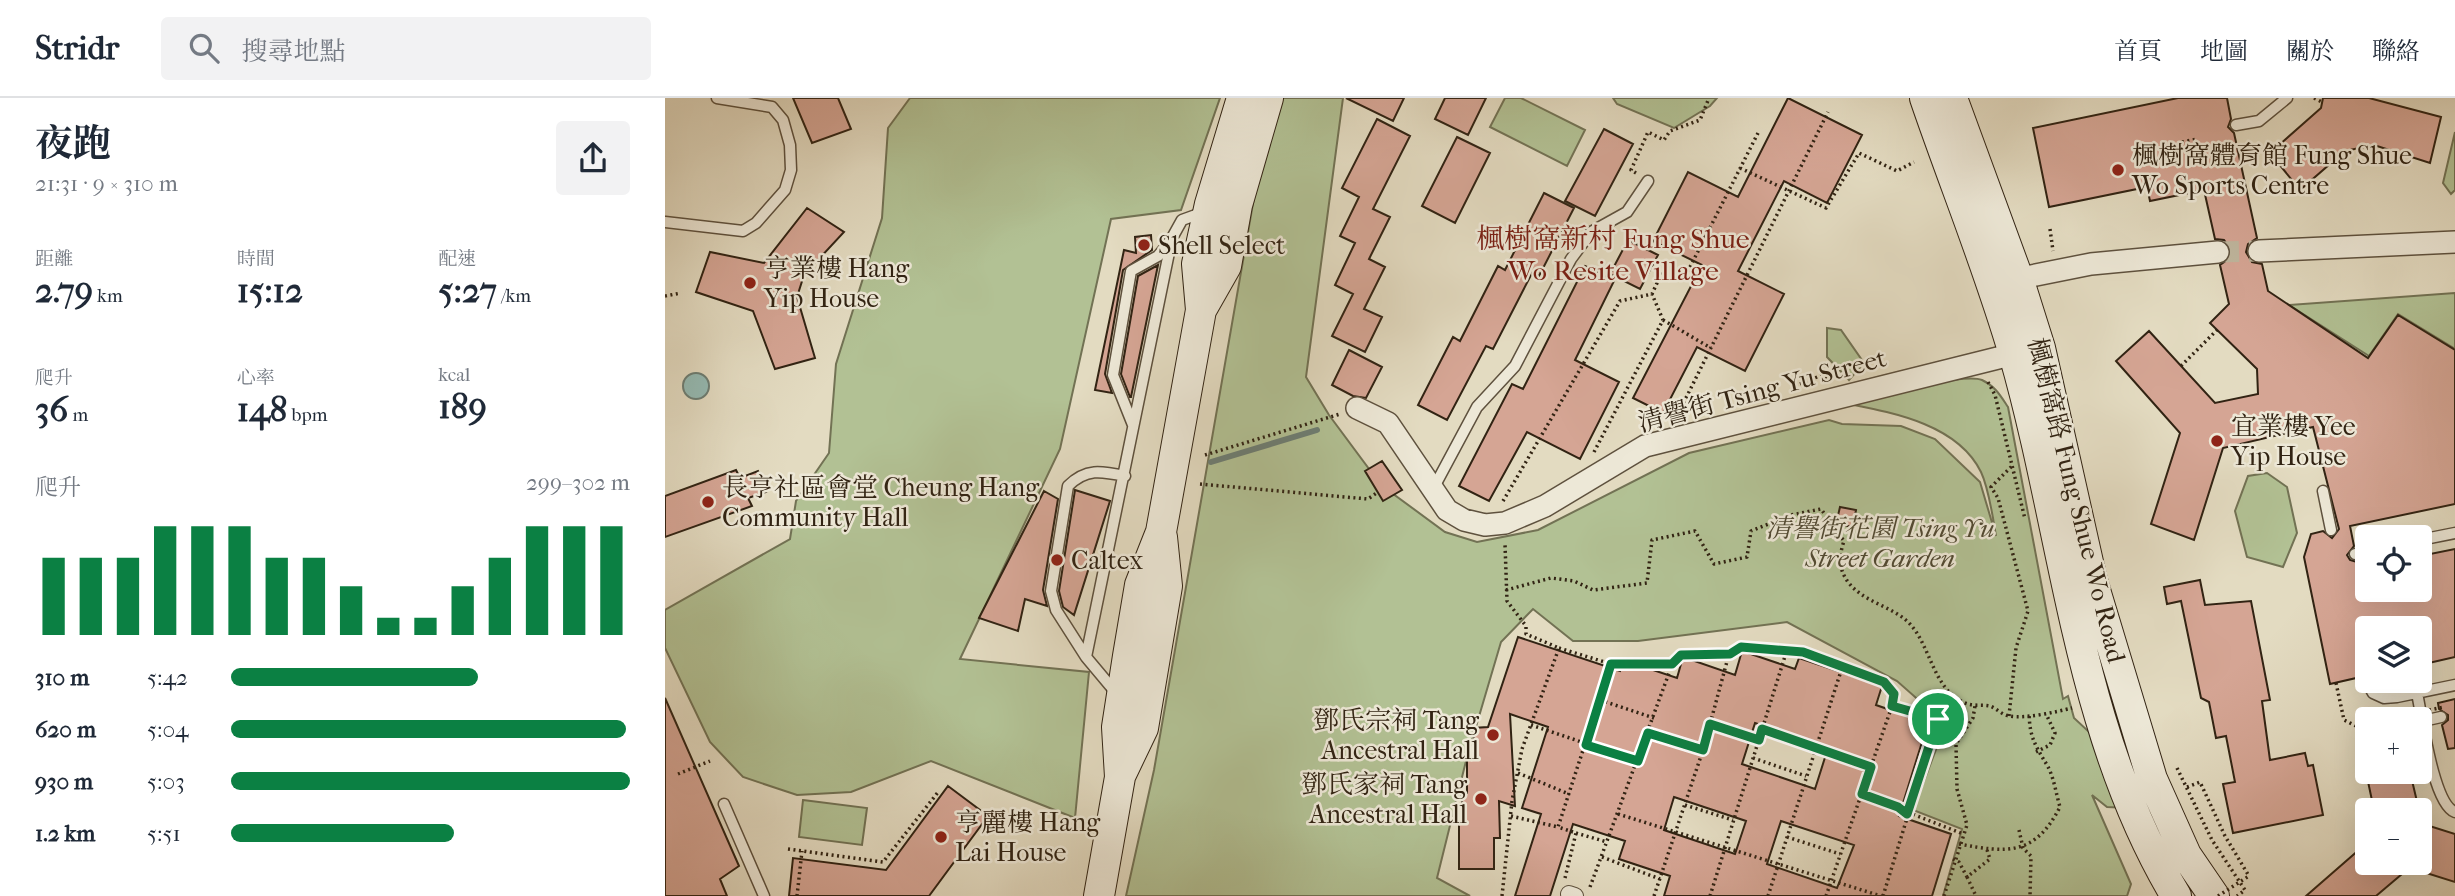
<!DOCTYPE html>
<html lang="zh-TW">
<head>
<meta charset="utf-8">
<style>
	:root { --surface:#fff; --page:#f2f2f3; --text:#1f2937; --muted:#747a83; --line:#e0e1e3; --accent:#0b8043 }
	body { margin:0; font-family:"IM FELL French Canon","Noto Serif TC",serif; background:var(--page); color:var(--text); height:100vh; display:flex; flex-direction:column; font-size:26px; white-space:nowrap }
	* { box-sizing:border-box; margin:0 }
	p { font-size:23px; color:var(--muted) }
	.icon { flex:none; width:38px; height:38px; fill:none; stroke:currentColor; stroke-width:2; stroke-linecap:round; stroke-linejoin:round }
	.map { position:relative; flex:1; overflow:hidden }
	.drawer { display:flex; flex-direction:column; background:var(--surface); width:665px }
	.drawer>* { flex:none }
	.controls { position:absolute; left:1690px; top:427px; display:grid; gap:14px }
	.controls a { display:grid; place-items:center; width:77px; height:77px; border-radius:7px; background:var(--surface); box-shadow:0 7px 28px #0002; font-size:35px }
	.pin { position:absolute; display:grid; place-items:center; width:60px; height:60px; color:#fff; margin:-30px; border:4px solid #fff; border-radius:50%; box-shadow:0 2px 7px #0007 }
	.round { display:grid; place-items:center; flex:none; width:74px; height:74px; border-radius:7px; background:var(--page) }
	.head { display:flex; align-items:center; justify-content:space-between; height:119px; padding:0 35px }
	h1 { font-size:38px; font-weight:700; line-height:52px }
	.metrics { display:grid; grid-template-columns:repeat(3,1fr); gap:10px; height:119px; padding:7px 35px }
	.metrics div { display:grid; align-content:center }
	.metrics b { font-size:35px; font-weight:700 }
	.metrics small { font-size:19px; font-weight:400 }
	.metrics p { font-size:19px }
	.chart { height:196px; padding:14px 35px }
	.chart p { display:flex; justify-content:space-between }
	.chart svg { width:100%; height:126px; margin-top:7px; stroke:var(--accent); stroke-width:6 }
	ul { padding:0 35px; list-style:none; font-size:23px }
	li { display:grid; grid-template-columns:112px 84px 1fr; align-items:center; height:52px }
	li i { height:18px; border-radius:9px; background:var(--accent) }
	header { display:flex; align-items:center; gap:42px; box-sizing:border-box; height:98px; padding:0 35px; background:var(--surface); border-bottom:2px solid var(--line) }
	header strong { font-size:33px }
	nav { display:flex; gap:38px; margin-inline-start:auto; font-size:24px }
	.search { width:490px; height:63px; background:var(--page); display:flex; align-items:center; gap:18px; box-sizing:border-box; padding:0 24px; border-radius:7px; color:var(--muted); font-size:26px }
	main { display:flex; flex:1; min-height:0 }
	.map>svg:first-child { display:block }
	.green { fill:#b2c194; stroke:#727254; stroke-width:2 }
	.water { fill:#95bbb4; stroke:#6d7e74; stroke-width:2 }
	.lines { fill:none; stroke-linecap:round; stroke-linejoin:round }
	.stream { stroke:#6d7e74; stroke-width:6 }
	.building { fill:#d5a594; stroke:#312313; stroke-width:2; fill-rule:evenodd }
	.minor-tunnel { stroke:#bfb69e; stroke-width:21; stroke-dasharray:21 10; stroke-linecap:butt }
	.service-casing { stroke:#5e513e; stroke-width:13 }
	.pedestrian-casing { stroke:#5e513e; stroke-width:18 }
	.minor-casing { stroke:#5e513e; stroke-width:24 }
	.secondary-casing { stroke:#312313; stroke-width:32 }
	.path { stroke:#312313; stroke-width:3.5; stroke-dasharray:2 3.5; stroke-linecap:butt }
	.service { stroke:#ede8d7; stroke-width:10 }
	.pedestrian { stroke:#ede8d7; stroke-width:16 }
	.minor { stroke:#ede8d7; stroke-width:21 }
	.secondary { stroke:#ede8d7; stroke-width:30 }
	.path-bridge { stroke:#312313; stroke-width:3.5; stroke-dasharray:2 3.5; stroke-linecap:butt }
	.route-casing { stroke:#fff; stroke-width:14 }
	.route { stroke:#0b8043; stroke-width:9 }
	.poi-dot { fill:#8f2418; stroke:#ede8d7; stroke-width:2.5 }
	.labels { text-anchor:middle; stroke-width:5; stroke-linejoin:round; paint-order:stroke }
	.poi-label { font-size:26px; fill:#312313; stroke:#ede8d7; text-anchor:start }
	.street-label { font-size:26px; fill:#312313; stroke:#ede8d7 }
	.park-label { font-size:26px; font-style:italic; fill:#514a33; stroke:#ede8d7 }
	.neighbourhood-label { font-size:28px; fill:#7a1f14; stroke:#ede8d7 }
</style>
</head>
<body>
<header>
<strong>Stridr</strong>
<div class="search"><svg class="icon" aria-label="search" viewBox="0 0 24 24"><circle cx="10" cy="10" r="6"/><path d="M15 15l6 6"/></svg>搜尋地點</div>
<nav><a>首頁</a><a>地圖</a><a>關於</a><a>聯絡</a></nav>
</header>
<main>
<section class="drawer">
<div class="head"><div><h1>夜跑</h1><p>21:31 · 9 × 310 m</p></div><a class="round"><svg class="icon" aria-label="share" viewBox="0 0 24 24"><path d="M12 15V3M7 8l5-5 5 5M5 13v7h14v-7"/></svg></a></div>
<div class="metrics">
<div><p>距離</p><b>2.79<small> km</small></b></div>
<div><p>時間</p><b>15:12</b></div>
<div><p>配速</p><b>5:27<small> /km</small></b></div>
</div>
<div class="metrics">
<div><p>爬升</p><b>36<small> m</small></b></div>
<div><p>心率</p><b>148<small> bpm</small></b></div>
<div><p>kcal</p><b>189</b></div>
</div>
<div class="chart"><p><span>爬升</span>299–302 m</p>
<svg viewBox="0 0 160 44" preserveAspectRatio="none"><path d="M5 44V17M15 44V17M25 44V17M35 44V6M45 44V6M55 44V6M65 44V17M75 44V17M85 44V27M95 44V38M105 44V38M115 44V27M125 44V17M135 44V6M145 44V6M155 44V6"/></svg>
</div>
<ul>
<li><b>310 m</b>5:42<i style="width:62%"></i></li>
<li><b>620 m</b>5:04<i style="width:99%"></i></li>
<li><b>930 m</b>5:03<i style="width:100%"></i></li>
<li><b>1.2 km</b>5:51<i style="width:56%"></i></li>
</ul>
</section>
<div class="map">
<svg width="1790" height="798" viewBox="0 0 1790 798">
	<rect width="100%" height="100%" fill="#e3dbc1"/>
	<filter id="stains"><feTurbulence type="fractalNoise" baseFrequency=".00286" numOctaves="4"/><feColorMatrix values="0 0 0 0 .2 0 0 0 0 .09 0 0 0 0 .02 0 0 0 .5 -.17"/></filter>
	<radialGradient id="worn" r=".72"><stop offset=".6" stop-color="#630" stop-opacity="0"/><stop offset="1" stop-color="#630" stop-opacity=".3"/></radialGradient>
	<path class="green" d="M 245,0 L 555,0 L 516,112 L 446,121 L 395,351 L 295,561 L 424,574 L 410,720 L 266,663 L 186,694 L 132,697 L 78,679 L 45,644 L 0,550 L 0,512 L 125,441 L 131,403 L 164,355 L 171,266 L 217,120 L 223,30 Z
		M 613,0 L 678,0 L 641,279 L 664,317 L 716,387 L 780,434 L 812,444 L 873,432 L 1024,355 L 1164,322 L 1177,326 L 1236,328 L 1270,341 L 1315,384 L 1331,438 C 1328,420 1324,391 1316,374 C 1293,327 1230,315 1184,306 C 1209,300 1297,274 1317,282 C 1330,288 1335,297 1343,309 L 1398,601 L 1403,598 L 1409,620 L 1437,646 L 1462,710 L 1442,709 L 1427,697 L 1466,786 L 1462,798 L 1278,798 L 1297,731 L 1248,712 L 1283,620 L 1267,614 L 1232,583 L 1122,524 L 973,543 L 908,543 L 868,511 L 836,544 L 802,659 L 772,780 L 805,798 L 461,798 L 489,672 L 590,94 Z
		M 840,0 L 856,0 L 920,32 L 902,68 L 825,29 Z
		M 948,0 L 1052,0 L 1045,8 L 1009,30 L 952,6 Z
		M 1790,34 L 1790,92 L 1786,96 L 1778,85 Z
		M 1790,195 L 1790,251 L 1733,216 L 1704,258 L 1624,207 Z
		M 1162,230 L 1176,232 L 1199,265 L 1184,282 L 1162,259 Z
		M 1602,375 L 1622,389 L 1632,435 L 1618,469 L 1582,459 L 1570,413 L 1583,378 Z
		M 138,702 L 202,710 L 197,747 L 134,739 Z"/>
	<path class="water" d="M18 288a13 13 0 1 1 26 0a13 13 0 1 1-26 0Z"/>
	<g class="lines">
		<path class="stream" d="M 546,364 L 652,332"/>
	</g>
	<path class="building" d="M 128,0 L 173,0 L 186,31 L 147,45 Z
		M 681,0 L 739,0 L 728,23 Z
		M 780,0 L 821,0 L 803,37 L 770,21 Z
		M 1123,0 L 1197,37 L 1162,105 L 1119,83 L 1073,173 L 1119,196 L 1080,273 L 1032,249 L 998,315 L 968,300 L 1037,167 L 988,143 L 1023,74 L 1073,99 Z
		M 1513,0 L 1562,0 L 1566,21 L 1563,29 L 1569,35 L 1592,140 L 1583,146 L 1581,154 L 1587,164 L 1597,166 L 1603,193 L 1703,260 L 1733,217 L 1790,252 L 1790,406 L 1685,428 L 1689,448 L 1682,457 L 1685,462 L 1692,464 L 1694,472 L 1703,470 L 1703,492 L 1755,492 L 1755,458 L 1790,451 L 1790,559 L 1755,567 L 1755,530 L 1703,530 L 1703,572 L 1695,573 L 1691,580 L 1665,586 L 1639,459 L 1646,436 L 1658,433 L 1667,440 L 1674,431 L 1648,329 L 1558,350 L 1529,442 L 1486,426 L 1515,335 L 1451,263 L 1484,233 L 1550,305 L 1593,296 L 1592,271 L 1545,225 L 1564,206 L 1555,167 L 1565,160 L 1566,152 L 1559,142 L 1550,141 L 1539,92 L 1485,103 L 1482,89 L 1384,109 L 1368,30 Z
		M 1658,0 L 1704,0 L 1776,19 L 1765,65 L 1709,47 L 1680,53 L 1635,92 L 1605,55 L 1656,10 Z
		M 712,21 L 745,38 L 708,111 L 725,119 L 704,161 L 720,169 L 699,211 L 717,219 L 700,254 L 667,238 L 688,196 L 670,187 L 690,145 L 675,138 L 694,99 L 677,90 Z
		M 939,31 L 968,46 L 930,118 L 900,103 Z
		M 792,39 L 825,55 L 790,125 L 757,108 Z
		M 879,95 L 909,110 L 874,178 L 867,175 L 828,251 L 821,248 L 782,322 L 753,307 L 788,239 L 795,243 L 833,168 L 840,172 Z
		M 142,110 L 179,134 L 139,177 L 132,199 L 150,260 L 110,271 L 88,213 L 31,194 L 45,154 L 99,165 Z
		M 486,137 L 487,152 L 458,172 L 440,276 L 447,295 L 430,292 L 459,152 L 471,155 L 470,139 Z
		M 963,142 L 993,157 L 975,191 L 945,176 Z
		M 493,167 L 466,299 L 465,299 L 456,276 L 473,178 Z
		M 920,168 L 949,183 L 910,262 L 954,284 L 915,361 L 862,334 L 824,403 L 794,388 L 847,286 L 858,291 Z
		M 684,252 L 717,269 L 701,300 L 688,298 L 667,287 Z
		M 717,363 L 737,392 L 718,403 L 700,373 Z
		M 71,372 L 75,380 L 93,373 L 101,394 L 83,400 L 87,408 L 0,439 L 0,398 Z
		M 410,392 L 445,403 L 409,517 L 398,509 L 394,493 Z
		M 379,393 L 393,401 L 378,492 L 382,508 L 360,501 L 353,533 L 314,520 Z
		M 1175,409 L 1191,412 L 1188,429 L 1171,426 Z
		M 1535,482 L 1540,507 L 1586,503 L 1605,602 L 1597,603 L 1605,662 L 1640,655 L 1643,668 L 1648,667 L 1658,717 L 1568,735 L 1558,686 L 1570,684 L 1561,638 L 1551,640 L 1544,604 L 1536,600 L 1516,503 L 1502,506 L 1499,489 Z
		M 853,539 L 955,573 L 958,562 L 1012,580 L 1018,559 L 1070,577 L 1077,553 L 1130,571 L 1134,560 L 1217,588 L 1211,607 L 1263,625 L 1234,718 L 1286,736 L 1267,798 L 999,798 L 1005,778 L 954,761 L 960,743 L 908,726 L 885,798 L 850,798 L 876,716 L 857,710 L 883,629 L 845,616 L 850,708 L 834,703 L 835,740 L 829,740 L 829,771 L 794,771 L 794,725 L 799,725 L 796,695 L 802,695 L 802,660 L 810,659 L 808,630 L 823,629 ZM 1090,625 L 1163,650 L 1150,691 L 1077,666 ZM 1009,699 L 1081,723 L 1070,756 L 999,732 ZM 1116,723 L 1189,747 L 1172,790 L 1102,766 Z
		M 0,600 L 74,768 L 55,781 L 62,798 L 0,798 Z
		M 1790,601 L 1790,650 L 1783,651 L 1777,627 L 1783,622 L 1783,617 L 1774,611 L 1773,605 Z
		M 1701,674 L 1745,674 L 1754,712 L 1709,712 Z
		M 283,688 L 323,718 L 264,798 L 124,798 L 128,760 L 221,772 Z
		M 1755,725 L 1790,736 L 1790,784 L 1755,773 Z
		M 1703,744 L 1703,765 L 1750,765 L 1711,798 L 1641,798 Z"/>
	<g class="lines">
		<path class="minor-tunnel" d="M 1553,154 L 1594,153"/>
		<g class="service-casing">
			<path id="service" d="M 1571,27 L 1594,23 L 1622,0
				M 0,124 L 78,133 L 91,125 L 120,92 L 126,72 L 125,47 L 118,22 L 107,9 L 52,0
				M 468,327 L 448,277 L 466,173 L 493,158 L 506,142
				M 767,393 L 812,309 L 850,268 L 906,161 L 926,134 L 962,114 L 983,83
				M 1658,393 L 1666,432
				M 1755,442 L 1790,435
				M 1690,456 L 1703,453
				M 421,559 L 391,512 L 386,493 L 403,388 C 421,370 436,373 460,378
				M 1699,579 L 1708,595 L 1719,600 L 1732,599 L 1790,587
				M 1752,595 C 1757,618 1768,706 1790,714
				M 452,596 L 421,559 L 507,140 L 517,122 L 539,114
				M 1758,623 L 1776,619
				M 59,706 L 99,798"/>
		</g>
		<g class="pedestrian-casing">
			<path id="pedestrian" d="M 904,796 L 910,798"/>
		</g>
		<g class="minor-casing">
			<path id="minor" d="M 1594,153 L 1790,144
				M 1341,183 L 1426,166 L 1553,154
				M 692,310 L 723,325 L 782,412 L 799,422 L 820,427 L 840,425 L 880,408 L 980,348 L 1361,253"/>
		</g>
		<g class="secondary-casing">
			<path id="secondary" d="M 1260,0 C 1289,85 1324,170 1349,256 C 1401,437 1412,633 1511,798
				M 1287,0 L 1353,180 L 1375,250 L 1427,482 L 1487,681 L 1521,757 L 1549,798
				M 536,212 L 561,168 L 572,107 L 603,0
				M 456,676 L 478,630 L 502,488 L 497,439
				M 434,798 L 455,679 L 452,629 L 463,558 L 475,487 L 496,434 L 536,212 L 532,166 L 545,106 L 577,0"/>
		</g>
		<path class="path" d="M 1649,0 L 1657,4
			M 1517,44 L 1532,41
			M 1075,70 L 1161,110 L 1194,55 L 1232,73 L 1249,64
			M 971,75 L 966,72 L 983,34 L 999,42 L 1005,33 L 1035,22 L 1044,0
			M 1385,131 L 1388,153
			M 0,198 L 16,195
			M 998,222 L 1046,250
			M 1516,268 L 1552,232
			M 1323,284 L 1330,297 L 1360,421
			M 1135,286 L 1157,277 L 1162,282
			M 1016,310 L 1163,14
			M 929,354 L 998,222 L 987,196
			M 540,357 L 675,316
			M 535,386 L 703,401 L 713,394
			M 838,403 L 955,203 L 987,196 L 997,174 L 1023,173 L 1093,35
			M 1691,480 L 1696,479
			M 841,492 L 886,480 L 909,483 L 928,492 L 982,485 L 987,442 L 1030,433 L 1049,466 L 1082,459 L 1086,433 L 1126,417 L 1156,411 L 1179,443 C 1174,458 1173,470 1183,484 C 1199,505 1228,508 1245,526 C 1266,549 1268,590 1298,604 C 1307,609 1316,606 1325,608 C 1331,610 1337,617 1344,618 C 1360,621 1391,614 1407,610
			M 894,550 L 946,566 L 1007,566 L 1016,557 L 1064,556 L 1076,549 L 1138,554 L 1219,584 L 1229,596 L 1227,608
			M 1671,585 L 1679,622 L 1691,628 L 1703,625
			M 935,602 L 989,620
			M 1344,618 L 1351,550 L 1363,513 L 1333,400 L 1326,389 L 1347,368
			M 866,627 L 973,663
			M 1045,627 L 1094,641
			M 1097,631 L 1206,669
			M 983,635 L 1038,652
			M 1371,654 L 1385,647 L 1390,635 L 1382,618
			M 1088,660 L 1141,678
			M 1512,670 L 1547,742 L 1580,792 L 1572,798
			M 853,675 L 904,696
			M 13,676 L 45,663
			M 1522,689 L 1535,684 L 1560,738 L 1584,778
			M 1197,696 L 1298,736
			M 1020,707 L 1068,722
			M 953,716 L 1216,798
			M 846,718 L 893,729
			M 1354,732 L 1358,750 L 1366,758 L 1365,798
			M 911,735 L 942,744
			M 1122,739 L 1175,756
			M 1294,746 C 1342,755 1370,758 1395,709 C 1391,696 1389,679 1382,667 C 1370,647 1365,640 1364,616
			M 123,751 L 218,764 L 274,693
			M 937,759 L 995,781
			M 1288,761 L 1294,764 L 1302,779 L 1325,761 L 1322,752
			M 1302,779 L 1311,798
			M 900,780 L 911,735 L 893,729 L 946,566
			M 925,789 L 1007,567
			M 132,798 L 137,753
			M 837,798 L 847,703 L 857,651 L 894,550 L 861,536 L 861,528 L 842,503 L 840,446
			M 989,798 L 1038,652 L 1064,556
			M 1045,798 L 1121,555
			M 1103,798 L 1177,570
			M 1161,798 L 1227,608 L 1298,631
			M 1218,798 L 1272,623
			M 1279,798 L 1302,727 L 1292,691 L 1291,646 L 1308,620 L 1310,608"/>
		<use href="#service" class="service"/>
		<use href="#pedestrian" class="pedestrian"/>
		<use href="#minor" class="minor"/>
		<use href="#secondary" class="secondary"/>
		<path class="path-bridge" d="M 1721,621 L 1779,609
			M 1553,798 L 1584,778"/>
	</g>
	<g class="lines">
		<g class="route-casing">
			<path id="route" d="M 1076,549 L 1138,554 L 1219,584 L 1229,596 L 1227,608 L 1273,621 L 1242,716 L 1233,709 L 1197,696 L 1206,669 L 1097,631 L 1094,642 L 1045,626 L 1038,652 L 983,635 L 973,663 L 921,647 L 946,566 L 1007,566 L 1016,557 L 1065,556 Z"/>
		</g>
		<use href="#route" class="route"/>
	</g>
	<g class="poi-dot">
		<circle cx="1453" cy="72" r="7"/>
		<circle cx="479" cy="147" r="7"/>
		<circle cx="85" cy="185" r="7"/>
		<circle cx="1552" cy="343" r="7"/>
		<circle cx="43" cy="404" r="7"/>
		<circle cx="392" cy="462" r="7"/>
		<circle cx="828" cy="637" r="7"/>
		<circle cx="816" cy="701" r="7"/>
		<circle cx="276" cy="739" r="7"/>
	</g>
	<g class="labels">
		<g class="poi-label">
			<text x="1467" y="66">楓樹窩體育館 Fung Shue<tspan x="1467" dy="30">Wo Sports Centre</tspan></text>
			<text x="493" y="156">Shell Select</text>
			<text x="99" y="179">亨業樓 Hang<tspan x="99" dy="30">Yip House</tspan></text>
			<text x="1566" y="337">宜業樓 Yee<tspan x="1566" dy="30">Yip House</tspan></text>
			<text x="57" y="398">長亨社區會堂 Cheung Hang<tspan x="57" dy="30">Community Hall</tspan></text>
			<text x="406" y="471">Caltex</text>
			<text x="814" y="631" text-anchor="end">鄧氏宗祠 Tang<tspan x="814" dy="30">Ancestral Hall</tspan></text>
			<text x="802" y="695" text-anchor="end">鄧氏家祠 Tang<tspan x="802" dy="30">Ancestral Hall</tspan></text>
			<text x="290" y="733">亨麗樓 Hang<tspan x="290" dy="30">Lai House</tspan></text>
		</g>
		<g class="street-label">
			<text transform="translate(1097 292) rotate(-15)" y="9">清譽街 Tsing Yu Street</text>
			<text transform="translate(1412 402) rotate(76)" y="9">楓樹窩路 Fung Shue Wo Road</text>
		</g>
		<g class="park-label">
			<text x="1215" y="439">清譽街花園 Tsing Yu<tspan x="1215" dy="30">Street Garden</tspan></text>
		</g>
		<g class="neighbourhood-label">
			<text x="948" y="150">楓樹窩新村 Fung Shue<tspan x="948" dy="32">Wo Resite Village</tspan></text>
		</g>
	</g>
	<rect width="100%" height="100%" filter="url(#stains)"/>
	<rect width="100%" height="100%" fill="url(#worn)"/>
</svg>
<div class="controls">
<a><svg class="icon" aria-label="locate" viewBox="0 0 24 24"><circle cx="12" cy="12" r="6"/><path d="M12 2v4M12 18v4M2 12h4M18 12h4"/></svg></a>
<a><svg class="icon" aria-label="layers" viewBox="0 0 24 24"><path d="M12 4l9 5-9 5-9-5zM3 14l9 5 9-5"/></svg></a>
<a>+</a>
<a>−</a>
</div>
<div class="pin" style="left:1273px;top:621px;background:#1e9e55"><svg class="icon" aria-label="arrive" viewBox="0 0 24 24"><path d="M6 21V4h12l-3 4 3 4H6"/></svg></div>
</div>
</main>
</body>
</html>
